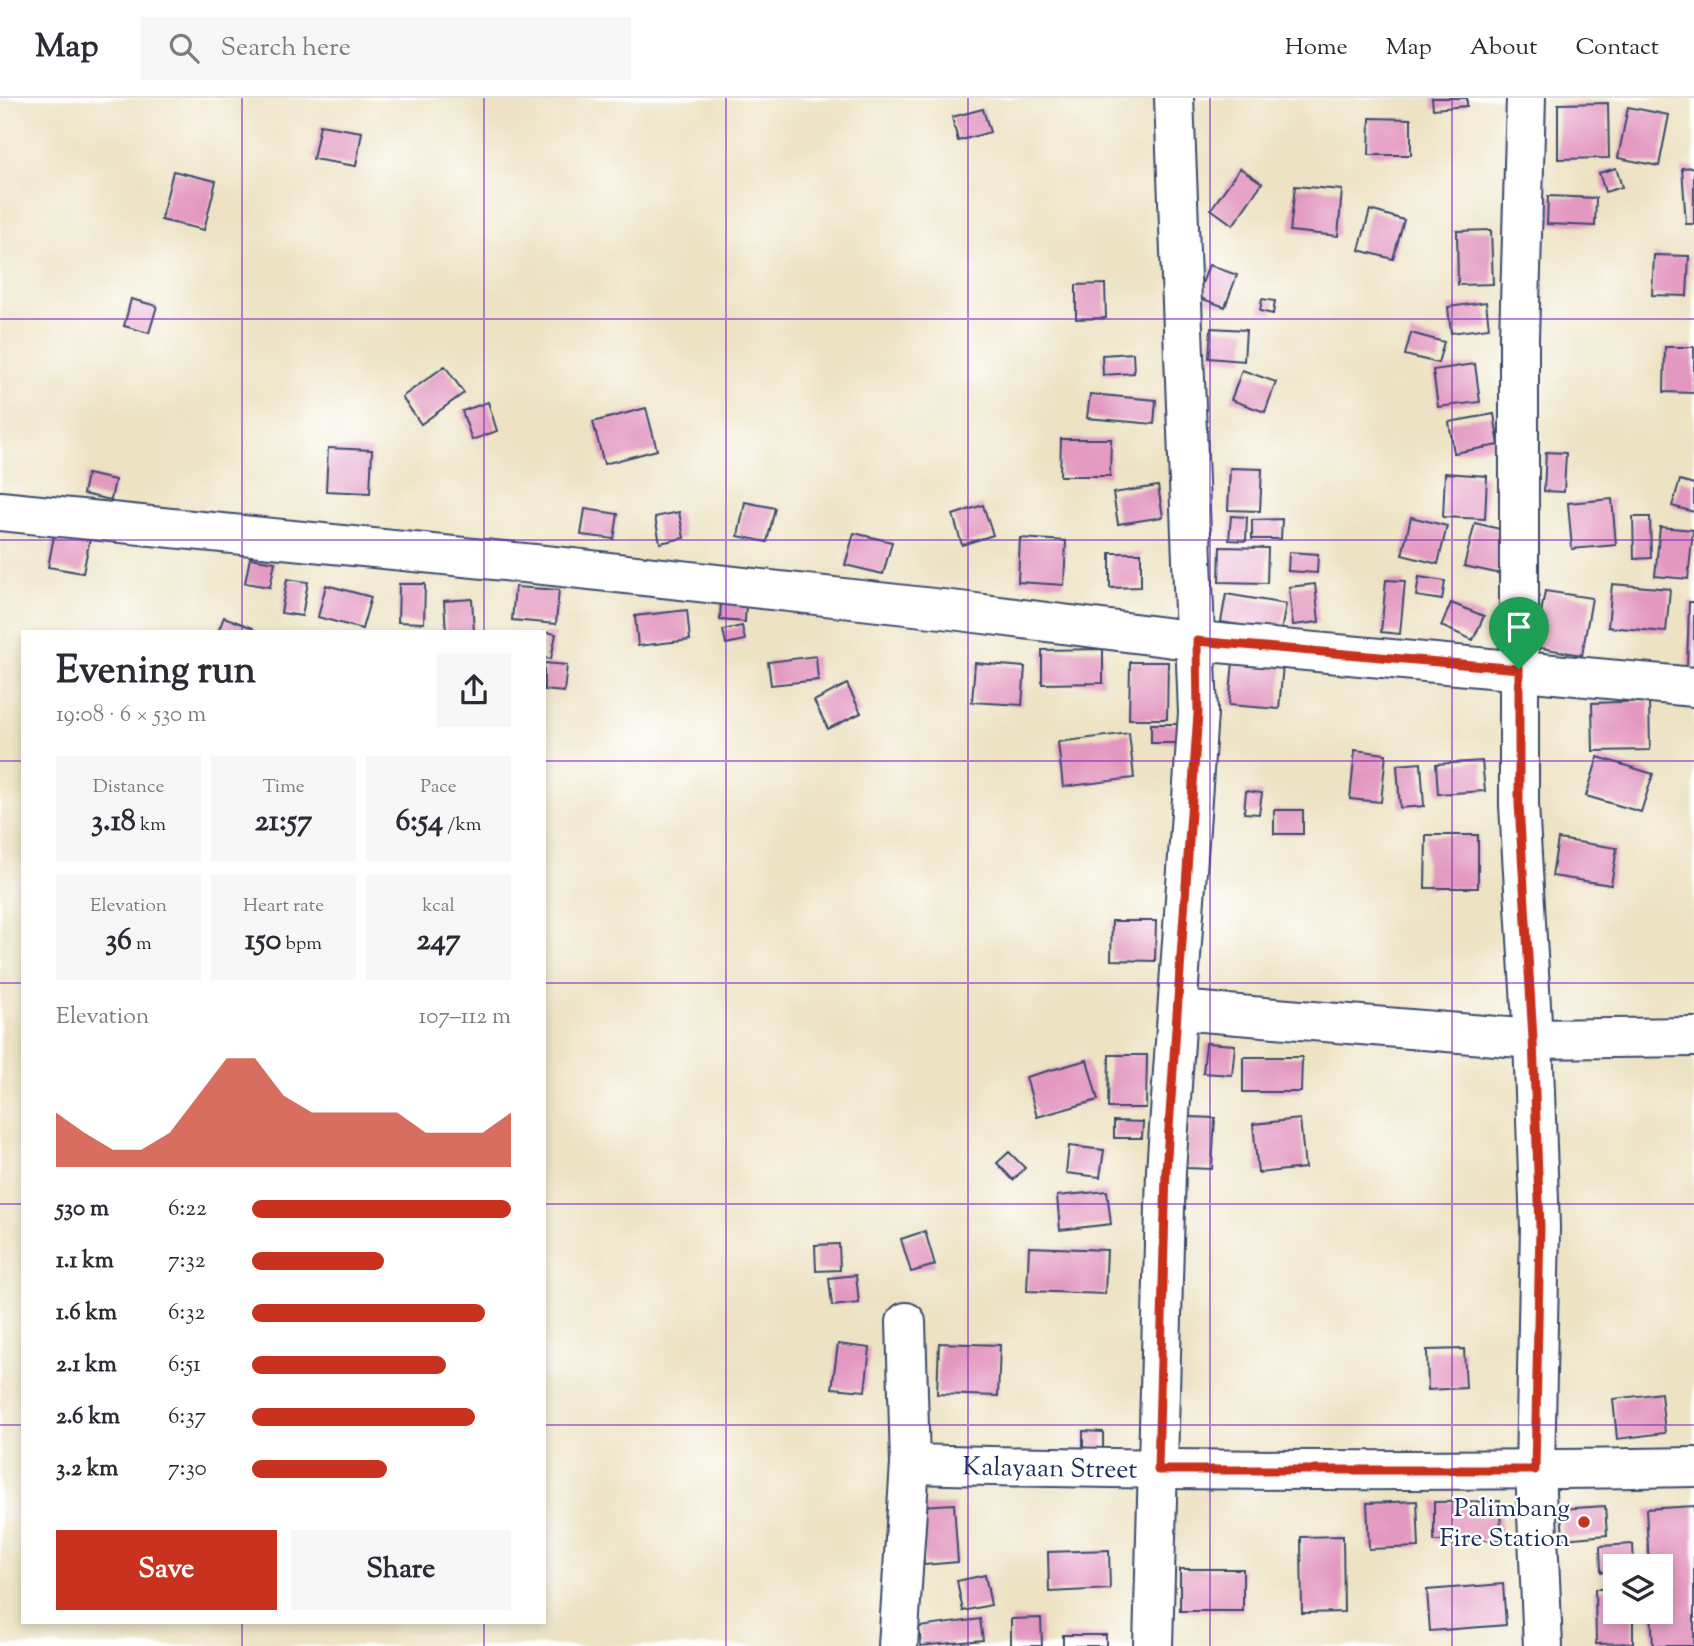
<!DOCTYPE html>
<html lang="en">
<head>
<meta charset="utf-8">
<style>
	:root { --surface:#fff; --page:#f7f7f7; --text:#2b2b33; --muted:#7c7c81; --line:#e1e1e2; --accent:#c8321e }
	body { margin:0; font-family:"Sorts Mill Goudy",serif; background:var(--page); color:var(--text); height:100vh; display:flex; flex-direction:column; font-size:26px; white-space:nowrap }
	* { box-sizing:border-box; margin:0 }
	p { font-size:23px; color:var(--muted) }
	.icon { flex:none; width:38px; height:38px; fill:none; stroke:currentColor; stroke-width:2; stroke-linecap:round; stroke-linejoin:round }
	.map { position:relative; flex:1; overflow:hidden }
	.drawer { position:absolute; left:21px; top:532px; width:525px; height:994px; display:flex; flex-direction:column; background:var(--surface); border-radius:0px; box-shadow:0 4px 10px #0003 }
	.drawer>* { flex:none }
	.buttons { position:absolute; left:1603px; top:1456px; display:grid; gap:14px }
	.buttons a { display:grid; place-items:center; width:70px; height:70px; border-radius:0px; background:var(--surface); box-shadow:0 4px 10px #0003; font-size:35px }
	.pin { position:absolute; display:grid; place-items:center; width:60px; height:60px; color:#fff; margin:-72px -30px; border-radius:50% 50% 50% 0; rotate:-45deg; box-shadow:0 0 7px #0007 }
	.pin .icon { rotate:45deg }
	.round { display:grid; place-items:center; flex:none; width:74px; height:74px; border-radius:0px; background:var(--page) }
	.summary { display:flex; align-items:center; justify-content:space-between; height:119px; padding:0 35px }
	h1 { font-size:38px; font-weight:700; line-height:52px }
	.stats { display:grid; grid-template-columns:repeat(3,1fr); gap:10px; height:119px; padding:7px 35px }
	.stats div { display:grid; align-content:center; border-radius:0px; background:var(--page); text-align:center }
	.stats b { font-size:30px; font-weight:700 }
	.stats small { font-size:19px; font-weight:400 }
	.stats p { font-size:19px }
	.chart { height:196px; padding:14px 35px }
	.chart p { display:flex; justify-content:space-between }
	.chart svg { width:100%; height:126px; margin-top:7px; fill:var(--accent); opacity:.7 }
	.action { display:flex; gap:14px; margin-top:auto; padding:14px 35px }
	.action a { flex:1; height:80px; border-radius:0px; background:var(--accent); color:#fff; font-size:28px; font-weight:700; line-height:80px; text-align:center }
	.action a+a { background:var(--page); color:var(--text) }
	ul { padding:0 35px; list-style:none; font-size:23px }
	li { display:grid; grid-template-columns:112px 84px 1fr; align-items:center; height:52px }
	li i { height:18px; border-radius:9px; background:var(--accent) }
	header { display:flex; align-items:center; gap:42px; box-sizing:border-box; height:98px; padding:0 35px; background:var(--surface); border-bottom:2px solid var(--line) }
	header strong { font-size:33px }
	nav { display:flex; gap:38px; margin-inline-start:auto; font-size:24px }
	.search { width:490px; height:63px; background:var(--page); display:flex; align-items:center; gap:18px; box-sizing:border-box; padding:0 24px; border-radius:0px; color:var(--muted); font-size:26px }
	.map>svg:first-child { display:block }
	.building { fill:#e398c0 }
	.lines { fill:none; stroke-linecap:round; stroke-linejoin:round }
	.minor-casing { stroke:#3a4a6d; stroke-width:42 }
	.minor { stroke:#fff; stroke-width:38 }
	.route-casing { stroke:#fff; stroke-width:14 }
	.route { stroke:#c8321e; stroke-width:9 }
	.grid { fill:none; stroke:#7b2cbf; stroke-width:2; stroke-opacity:0.55 }
	.poi-dot { fill:#c8321e; stroke:#fff; stroke-width:2.5 }
	.labels { text-anchor:middle; stroke-width:5; stroke-linejoin:round; paint-order:stroke }
	.street-label { font-size:26px; fill:#1b2f5e; stroke:#fff }
	.poi-label { font-size:26px; fill:#1b2f5e; stroke:#fff; text-anchor:end }
</style>
</head>
<body>
<header>
<strong>Map</strong>
<div class="search"><svg class="icon" aria-label="search" viewBox="0 0 24 24"><circle cx="10" cy="10" r="6"/><path d="M15 15l6 6"/></svg>Search here</div>
<nav><a>Home</a><a>Map</a><a>About</a><a>Contact</a></nav>
</header>
<div class="map">
<svg width="1694" height="1548" viewBox="0 0 1694 1548">
	<rect width="100%" height="100%" fill="#fff"/>
	<filter id="ink" filterUnits="userSpaceOnUse"><feTurbulence type="fractalNoise" baseFrequency=".0143" numOctaves="2"/><feDisplacementMap in="SourceGraphic" scale="14" xChannelSelector="R" yChannelSelector="G"/><feConvolveMatrix kernelMatrix="1 2 1 2 8 2 1 2 1" color-interpolation-filters="sRGB"/></filter>
	<filter id="wash" filterUnits="userSpaceOnUse"><feTurbulence type="fractalNoise" baseFrequency=".00686" numOctaves="4" result="noise"/><feDisplacementMap in="SourceGraphic" scale="28" xChannelSelector="R" yChannelSelector="G"/><feGaussianBlur stdDeviation="1.57" result="paint"/><feColorMatrix in="noise" values="0 0 0 0 0 0 0 0 0 0 0 0 0 0 0 0 0 1.4 0 .05"/><feComposite in="paint" operator="in"/></filter>
	<g filter="url(#wash)">
		<rect width="100%" height="100%" fill="#ede3c4"/>
		<g id="blocks">
			<path class="building" d="M 1432,0 L 1467,0 L 1467,8 L 1433,11 Z
				M 1608,5 L 1609,60 L 1558,61 L 1558,6 Z
				M 1628,9 L 1669,17 L 1659,68 L 1618,60 Z
				M 983,11 L 990,34 L 958,43 L 952,19 Z
				M 1370,20 L 1411,21 L 1411,57 L 1369,57 Z
				M 320,27 L 362,34 L 356,68 L 313,61 Z
				M 1694,69 L 1694,126 L 1686,126 L 1682,70 Z
				M 1240,70 L 1262,85 L 1233,127 L 1211,111 Z
				M 1616,70 L 1622,89 L 1605,94 L 1599,75 Z
				M 173,73 L 216,83 L 204,132 L 161,122 Z
				M 1295,88 L 1342,92 L 1338,138 L 1290,133 Z
				M 1548,98 L 1596,100 L 1595,128 L 1547,126 Z
				M 1370,112 L 1404,122 L 1393,161 L 1359,152 Z
				M 1491,132 L 1493,186 L 1458,187 L 1457,133 Z
				M 1654,157 L 1689,158 L 1687,198 L 1652,197 Z
				M 1209,167 L 1237,177 L 1225,209 L 1197,199 Z
				M 1105,186 L 1106,220 L 1076,221 L 1076,187 Z
				M 131,201 L 157,208 L 149,235 L 124,228 Z
				M 1262,201 L 1275,203 L 1273,216 L 1260,213 Z
				M 1486,204 L 1489,230 L 1451,235 L 1448,209 Z
				M 1211,230 L 1246,232 L 1244,263 L 1209,260 Z
				M 1411,235 L 1444,244 L 1438,265 L 1405,257 Z
				M 1665,249 L 1694,249 L 1694,295 L 1664,294 Z
				M 1133,255 L 1134,275 L 1103,277 L 1102,257 Z
				M 1475,266 L 1480,304 L 1438,309 L 1433,272 Z
				M 445,268 L 464,295 L 421,326 L 402,299 Z
				M 1242,272 L 1276,284 L 1265,314 L 1231,302 Z
				M 1090,296 L 1156,302 L 1154,326 L 1087,320 Z
				M 488,304 L 497,333 L 472,342 L 462,313 Z
				M 646,310 L 657,352 L 604,366 L 593,324 Z
				M 1494,316 L 1499,347 L 1454,355 L 1449,324 Z
				M 1061,341 L 1111,341 L 1110,378 L 1060,378 Z
				M 328,350 L 372,352 L 370,395 L 326,393 Z
				M 1546,354 L 1566,355 L 1564,394 L 1544,393 Z
				M 1230,370 L 1262,371 L 1260,413 L 1228,412 Z
				M 1445,375 L 1487,378 L 1485,421 L 1443,419 Z
				M 87,376 L 115,382 L 111,402 L 83,396 Z
				M 1680,382 L 1694,386 L 1694,414 L 1672,408 Z
				M 1158,388 L 1163,419 L 1118,426 L 1113,395 Z
				M 1612,401 L 1616,447 L 1572,451 L 1568,405 Z
				M 745,404 L 775,410 L 767,444 L 738,438 Z
				M 983,407 L 993,437 L 962,447 L 953,417 Z
				M 585,411 L 618,416 L 614,441 L 581,437 Z
				M 679,414 L 684,440 L 660,445 L 655,419 Z
				M 1231,418 L 1247,419 L 1246,443 L 1229,442 Z
				M 1411,419 L 1447,428 L 1438,466 L 1402,457 Z
				M 1633,419 L 1650,419 L 1651,460 L 1634,461 Z
				M 1282,421 L 1281,441 L 1252,441 L 1252,422 Z
				M 1475,425 L 1512,434 L 1501,476 L 1464,468 Z
				M 1660,429 L 1693,432 L 1688,481 L 1655,478 Z
				M 55,433 L 90,440 L 83,475 L 48,469 Z
				M 854,435 L 892,444 L 883,476 L 845,467 Z
				M 1020,440 L 1066,443 L 1064,487 L 1018,484 Z
				M 1220,449 L 1268,450 L 1267,485 L 1219,484 Z
				M 1289,454 L 1318,456 L 1317,475 L 1288,473 Z
				M 1110,455 L 1141,455 L 1141,489 L 1110,490 Z
				M 250,460 L 275,464 L 270,489 L 245,485 Z
				M 1419,479 L 1445,483 L 1442,502 L 1416,498 Z
				M 287,481 L 308,484 L 302,518 L 281,515 Z
				M 1386,482 L 1405,483 L 1400,536 L 1381,534 Z
				M 399,486 L 425,486 L 424,525 L 398,524 Z
				M 1315,486 L 1319,524 L 1293,527 L 1289,489 Z
				M 1612,486 L 1670,491 L 1666,534 L 1608,529 Z
				M 326,487 L 371,499 L 362,531 L 318,519 Z
				M 515,489 L 559,492 L 556,526 L 512,522 Z
				M 1545,493 L 1592,500 L 1582,557 L 1535,549 Z
				M 1226,496 L 1286,506 L 1281,534 L 1221,524 Z
				M 472,501 L 474,534 L 446,534 L 444,503 Z
				M 721,502 L 746,503 L 745,524 L 720,522 Z
				M 1689,504 L 1694,504 L 1694,569 L 1687,569 Z
				M 1451,505 L 1484,518 L 1473,542 L 1441,528 Z
				M 687,512 L 690,542 L 638,548 L 635,518 Z
				M 224,519 L 253,530 L 252,534 L 218,534 Z
				M 742,528 L 745,542 L 726,546 L 723,532 Z
				M 544,534 L 556,536 L 551,561 L 544,560 Z
				M 1103,551 L 1103,585 L 1042,586 L 1042,552 Z
				M 816,558 L 818,582 L 771,587 L 768,564 Z
				M 1233,563 L 1283,567 L 1279,611 L 1229,607 Z
				M 1130,564 L 1168,564 L 1167,621 L 1129,621 Z
				M 544,565 L 567,567 L 564,594 L 544,592 Z
				M 975,565 L 1025,569 L 1022,607 L 972,604 Z
				M 847,586 L 861,615 L 828,631 L 814,603 Z
				M 1649,603 L 1650,652 L 1593,653 L 1592,605 Z
				M 1151,626 L 1180,626 L 1180,645 L 1151,645 Z
				M 1129,635 L 1134,680 L 1063,689 L 1058,644 Z
				M 1355,652 L 1386,656 L 1381,704 L 1350,701 Z
				M 1598,659 L 1653,676 L 1641,714 L 1586,698 Z
				M 1482,663 L 1485,693 L 1438,696 L 1436,666 Z
				M 1421,665 L 1424,708 L 1400,710 L 1397,667 Z
				M 1246,693 L 1262,695 L 1259,716 L 1244,715 Z
				M 1274,712 L 1303,712 L 1303,736 L 1274,736 Z
				M 1426,737 L 1478,737 L 1478,790 L 1425,790 Z
				M 1558,741 L 1617,750 L 1611,787 L 1552,778 Z
				M 1112,823 L 1156,823 L 1155,863 L 1111,862 Z
				M 1206,945 L 1235,947 L 1232,977 L 1203,975 Z
				M 1109,957 L 1147,957 L 1146,1010 L 1108,1010 Z
				M 1243,959 L 1302,959 L 1301,994 L 1243,994 Z
				M 1087,962 L 1098,1002 L 1037,1019 L 1026,979 Z
				M 1189,1019 L 1215,1020 L 1212,1071 L 1186,1070 Z
				M 1300,1021 L 1305,1070 L 1258,1075 L 1253,1026 Z
				M 1114,1023 L 1143,1024 L 1142,1040 L 1114,1040 Z
				M 1069,1048 L 1104,1052 L 1100,1079 L 1066,1075 Z
				M 1009,1054 L 1025,1070 L 1013,1082 L 997,1065 Z
				M 1107,1093 L 1111,1126 L 1060,1132 L 1057,1098 Z
				M 925,1133 L 935,1167 L 911,1174 L 901,1141 Z
				M 839,1146 L 840,1172 L 816,1173 L 815,1147 Z
				M 1029,1149 L 1107,1152 L 1105,1196 L 1027,1193 Z
				M 856,1177 L 859,1205 L 832,1208 L 829,1180 Z
				M 939,1245 L 1000,1247 L 998,1298 L 937,1296 Z
				M 838,1246 L 870,1250 L 865,1293 L 832,1290 Z
				M 1464,1251 L 1466,1290 L 1428,1292 L 1427,1252 Z
				M 1661,1295 L 1665,1335 L 1617,1341 L 1613,1301 Z
				M 1083,1333 L 1103,1334 L 1103,1355 L 1083,1354 Z
				M 1417,1403 L 1419,1449 L 1369,1451 L 1367,1405 Z
				M 1500,1403 L 1501,1442 L 1434,1443 L 1434,1404 Z
				M 954,1406 L 958,1464 L 924,1467 L 920,1408 Z
				M 1605,1408 L 1607,1437 L 1563,1441 L 1561,1411 Z
				M 1694,1408 L 1694,1548 L 1653,1548 L 1651,1514 L 1661,1514 L 1661,1468 L 1649,1468 L 1646,1411 Z
				M 1343,1438 L 1344,1514 L 1302,1515 L 1301,1439 Z
				M 1633,1446 L 1634,1468 L 1615,1468 L 1615,1473 L 1601,1474 L 1600,1448 Z
				M 1109,1452 L 1110,1491 L 1049,1494 L 1048,1454 Z
				M 1180,1471 L 1243,1471 L 1243,1513 L 1180,1513 Z
				M 985,1477 L 991,1507 L 963,1513 L 957,1483 Z
				M 1503,1486 L 1506,1527 L 1430,1533 L 1427,1492 Z
				M 1595,1491 L 1615,1491 L 1615,1514 L 1633,1514 L 1633,1545 L 1596,1546 Z
				M 1041,1520 L 1042,1548 L 1011,1548 L 1011,1521 Z
				M 980,1521 L 983,1542 L 921,1548 L 919,1529 Z
				M 1063,1537 L 1106,1537 L 1106,1548 L 1063,1548 Z"/>
		</g>
	</g>
	<g filter="url(#ink)">
		<use href="#blocks" fill-opacity="0" stroke="#3a4a6d" stroke-width="2"/>
		<g class="lines">
			<g class="minor-casing">
				<g id="minor">
					<path d="M 1526,0 L 1519,240 L 1519,707 L 1533,941 L 1540,1129 L 1535,1372 L 1543,1548"/>
					<path d="M 0,413 L 554,468 L 960,513 L 1197,543 L 1694,589"/>
					<path d="M 1178,912 L 1533,941 L 1694,939"/>
					<path id="s1" d="M 910,1366 C 1171,1373 1433,1374 1694,1369"/>
					<path d="M 898,1548 L 910,1366 L 906,1224"/>
					<path d="M 1153,1548 L 1166,1073 L 1198,615 L 1174,0"/>
				</g>
			</g>
			<use href="#minor" class="minor"/>
		</g>
	</g>
	<g class="lines" filter="url(#ink)">
		<g class="route-casing">
			<path id="route" d="M 1197,543 L 1519,571 L 1519,706 L 1533,941 L 1540,1129 L 1535,1372 L 1158,1372 L 1166,1073 L 1198,615 Z"/>
		</g>
		<use href="#route" class="route"/>
	</g>
	<path class="grid" d="M 242,0 L 242,534M 484,0 L 484,534M 726,0 L 726,1548M 968,0 L 968,1548M 1210,0 L 1210,1548M 1452,0 L 1452,1548M 0,221 L 1694,221M 0,442 L 1694,442M 0,663 L 23,663M 544,663 L 1694,663M 0,885 L 23,885M 544,885 L 1694,885M 0,1106 L 23,1106M 544,1106 L 1694,1106M 0,1327 L 23,1327M 544,1327 L 1694,1327M 242,1524 L 242,1548M 484,1524 L 484,1548"/>
	<circle class="poi-dot" cx="1584" cy="1424" r="7"/>
	<g class="labels">
		<g class="street-label">
			<text dy="9" stroke="none"><textPath href="#s1" startOffset="140">Kalayaan Street</textPath></text>
		</g>
		<g class="poi-label">
			<text x="1570" y="1418">Palimbang<tspan x="1570" dy="30">Fire Station</tspan></text>
		</g>
	</g>
</svg>
<div class="buttons">
<a><svg class="icon" aria-label="layers" viewBox="0 0 24 24"><path d="M12 4l9 5-9 5-9-5zM3 14l9 5 9-5"/></svg></a>
</div>
<div class="pin" style="left:1519px;top:571px;background:#1e9e55"><svg class="icon" aria-label="arrive" viewBox="0 0 24 24"><path d="M6 21V4h12l-3 4 3 4H6"/></svg></div>
<section class="drawer">
<div class="summary"><div><h1>Evening run</h1><p>19:08 · 6 × 530 m</p></div><a class="round"><svg class="icon" aria-label="share" viewBox="0 0 24 24"><path d="M12 15V3M7 8l5-5 5 5M5 13v7h14v-7"/></svg></a></div>
<div class="stats">
<div><p>Distance</p><b>3.18<small> km</small></b></div>
<div><p>Time</p><b>21:57</b></div>
<div><p>Pace</p><b>6:54<small> /km</small></b></div>
</div>
<div class="stats">
<div><p>Elevation</p><b>36<small> m</small></b></div>
<div><p>Heart rate</p><b>150<small> bpm</small></b></div>
<div><p>kcal</p><b>247</b></div>
</div>
<div class="chart"><p><span>Elevation</span>107–112 m</p>
<svg viewBox="0 0 160 44" preserveAspectRatio="none"><path d="M0 44V25L10 32L20 38L30 38L40 32L50 19L60 6L70 6L80 19L90 25L100 25L110 25L120 25L130 32L140 32L150 32L160 25V44z"/></svg>
</div>
<ul>
<li><b>530 m</b>6:22<i style="width:100%"></i></li>
<li><b>1.1 km</b>7:32<i style="width:51%"></i></li>
<li><b>1.6 km</b>6:32<i style="width:90%"></i></li>
<li><b>2.1 km</b>6:51<i style="width:75%"></i></li>
<li><b>2.6 km</b>6:37<i style="width:86%"></i></li>
<li><b>3.2 km</b>7:30<i style="width:52%"></i></li>
</ul>
<div class="action"><a>Save</a><a>Share</a></div>
</section>
</div>
</body>
</html>
